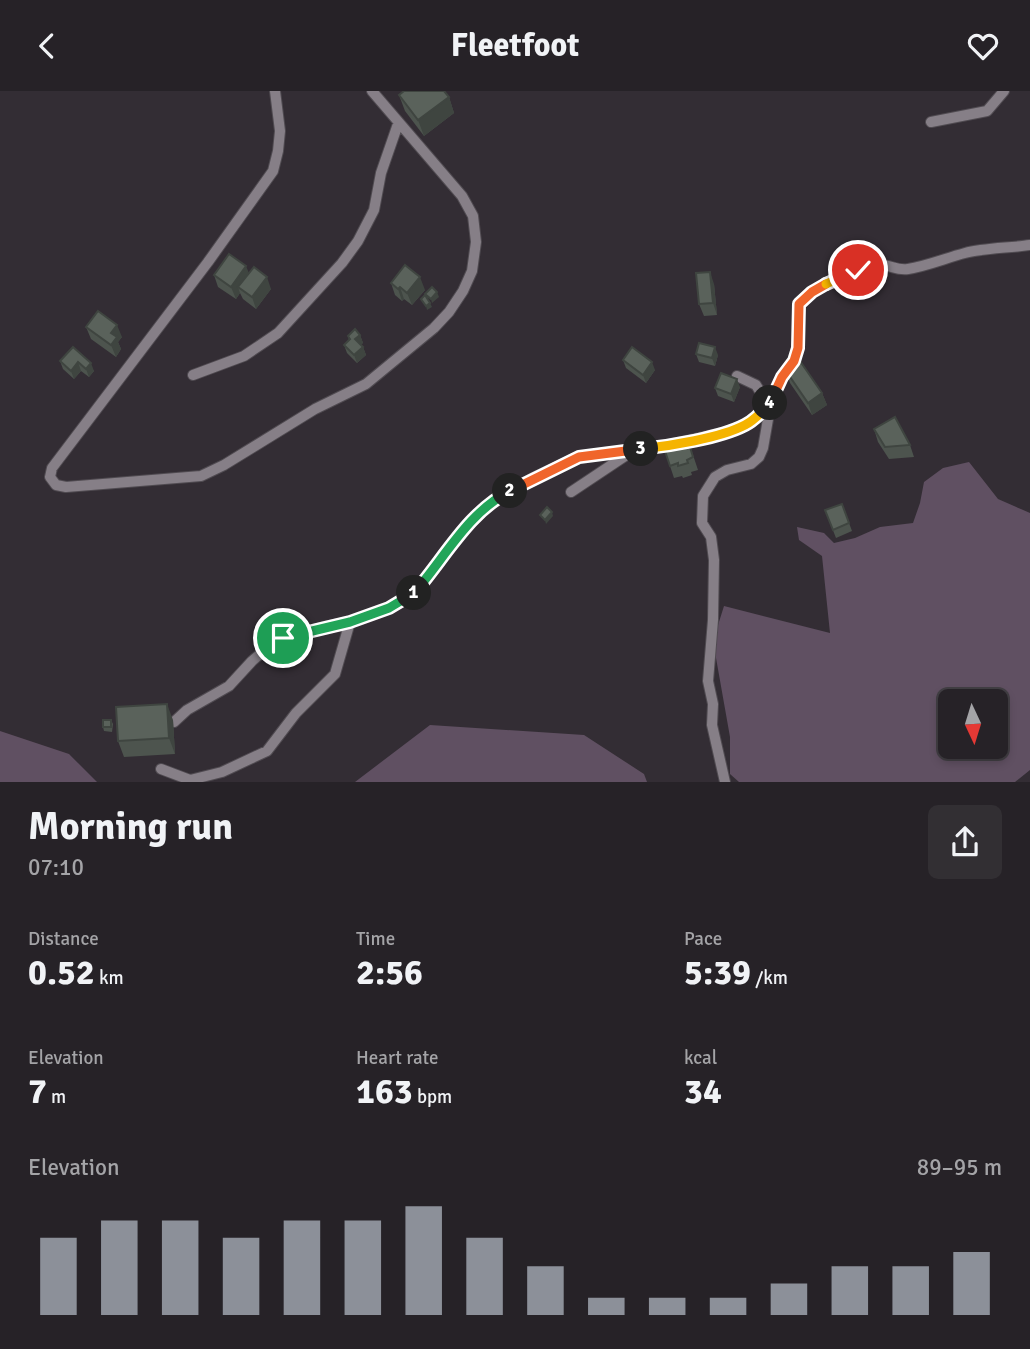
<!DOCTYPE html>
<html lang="en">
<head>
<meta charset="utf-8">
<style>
	:root { --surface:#262227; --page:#322f33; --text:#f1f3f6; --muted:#a4a4a7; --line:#423f44; --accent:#8c9099 }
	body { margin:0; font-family:Signika,sans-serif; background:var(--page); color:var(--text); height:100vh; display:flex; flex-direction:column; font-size:26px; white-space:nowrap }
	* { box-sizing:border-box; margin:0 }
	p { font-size:23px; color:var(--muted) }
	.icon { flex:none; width:38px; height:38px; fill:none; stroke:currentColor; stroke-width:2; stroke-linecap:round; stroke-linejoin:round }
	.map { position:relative; height:691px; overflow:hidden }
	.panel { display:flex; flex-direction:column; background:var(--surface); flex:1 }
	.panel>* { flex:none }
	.needle { width:46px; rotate:176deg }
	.tools { position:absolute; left:938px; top:598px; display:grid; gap:14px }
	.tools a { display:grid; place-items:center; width:70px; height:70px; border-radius:10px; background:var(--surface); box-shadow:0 4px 10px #0003,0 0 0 2px var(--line); font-size:35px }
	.pin { position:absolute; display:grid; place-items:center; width:60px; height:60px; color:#fff; margin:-30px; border:4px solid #fff; border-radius:50%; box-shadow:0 2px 7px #0007 }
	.km { position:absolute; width:35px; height:35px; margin:-18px; border-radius:50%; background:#222; color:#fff; font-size:19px; line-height:35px; text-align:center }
	.round { display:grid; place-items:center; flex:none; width:74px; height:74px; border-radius:10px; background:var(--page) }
	.headline { display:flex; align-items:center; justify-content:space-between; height:119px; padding:0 28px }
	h1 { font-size:38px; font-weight:800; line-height:52px }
	.stats { display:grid; grid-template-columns:repeat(3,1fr); gap:10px; height:119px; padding:7px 28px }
	.stats div { display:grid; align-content:center }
	.stats b { font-size:35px; font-weight:800 }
	.stats small { font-size:19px; font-weight:400 }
	.stats p { font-size:19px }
	.chart { height:196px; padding:14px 28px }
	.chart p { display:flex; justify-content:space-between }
	.chart svg { width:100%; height:126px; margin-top:7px; stroke:var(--accent); stroke-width:6 }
	header { display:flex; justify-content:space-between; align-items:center; height:91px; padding:0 28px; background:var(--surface); font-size:32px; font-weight:800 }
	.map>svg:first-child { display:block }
	.green { fill:#605062; fill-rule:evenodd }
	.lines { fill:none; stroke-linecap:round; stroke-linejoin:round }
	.minor-casing { stroke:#504b51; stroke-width:12 }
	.minor { stroke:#867f87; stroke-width:10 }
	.wall { fill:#4d544e }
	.shaded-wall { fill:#3f4540 }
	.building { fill:#5a625b; stroke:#3f4540; stroke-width:2 }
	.split-1-casing { stroke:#fff; stroke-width:14 }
	.split-2-casing { stroke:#fff; stroke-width:14 }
	.split-3-casing { stroke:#fff; stroke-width:14 }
	.split-4-casing { stroke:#fff; stroke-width:14 }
	.split-5-casing { stroke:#fff; stroke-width:14 }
	.split-6-casing { stroke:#fff; stroke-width:14 }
	.split-1 { stroke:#22a559; stroke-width:9 }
	.split-2 { stroke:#22a559; stroke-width:9 }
	.split-3 { stroke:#f0652b; stroke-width:9 }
	.split-4 { stroke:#f5b400; stroke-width:9 }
	.split-5 { stroke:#f0652b; stroke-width:9 }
	.split-6 { stroke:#f5b400; stroke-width:9 }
</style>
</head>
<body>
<header><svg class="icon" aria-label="back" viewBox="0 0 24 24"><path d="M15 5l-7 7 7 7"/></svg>Fleetfoot<svg class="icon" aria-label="heart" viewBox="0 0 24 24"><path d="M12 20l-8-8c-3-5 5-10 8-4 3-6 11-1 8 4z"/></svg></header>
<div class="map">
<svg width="1030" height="691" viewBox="0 0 1030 691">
	<rect width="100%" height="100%" fill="#332d34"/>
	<path class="green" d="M 969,371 L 998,408 L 1030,422 L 1030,679 L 1015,691 L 739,691 L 730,683 L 730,646 L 713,550 L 724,515 L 830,542 L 822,465 L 799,449 L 797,436 L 824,442 L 834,452 L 855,447 L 880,436 L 913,432 L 920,412 L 924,391 L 943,377 ZM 950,611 L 996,611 L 996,656 L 950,656 Z
		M 430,634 L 584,644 L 644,683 L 647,691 L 355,691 Z
		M 0,640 L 69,663 L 97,691 L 0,691 Z"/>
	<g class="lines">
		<g class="minor-casing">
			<path id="minor" d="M 275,0 L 280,40 L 278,60 L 273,80 L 208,171 L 52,377 L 50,386 L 56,394 L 66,396 L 201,385 L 224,374 L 315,318 L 366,293 L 434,237 L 449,221 L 463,200 L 472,180 L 476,151 L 473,125 L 462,105 L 372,0
				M 931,31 L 987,20 L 1004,0
				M 193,284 L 244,265 L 278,242 L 342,172 L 358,150 L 374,119 L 381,82 L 398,33
				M 737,285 L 756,294 L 768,314
				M 571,401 L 631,361
				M 174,631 L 187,619 L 229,595 L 252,570 L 274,551 L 324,536 L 350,531
				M 161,678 L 190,689 L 222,681 L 267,660 L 296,622 L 335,583 L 350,531 L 389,517 L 409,507 L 476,426 L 498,408 L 533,387 L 579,366 L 659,356 L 730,340 L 749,332 L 771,310 L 782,286 L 794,270 L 798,257 L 799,213 C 813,196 859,173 881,174 C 890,174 898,180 908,178 C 927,175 946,167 965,162 C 984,157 1010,157 1030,154
				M 725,691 L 712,634 L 713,613 L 708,590 L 713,529 L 714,469 L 711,446 L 702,432 L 703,405 L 715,386 L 727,379 L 751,373 L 759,366 L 763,357 L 771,311"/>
		</g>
		<use href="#minor" class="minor"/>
	</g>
	<path class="wall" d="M 399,4 L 449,6 L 454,22 L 424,45 L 405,20 Z
		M 249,182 L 271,198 L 256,218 L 243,208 L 240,202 L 236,208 L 218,196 L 214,184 Z
		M 391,192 L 425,199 L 412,214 L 404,208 L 402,210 L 395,204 Z
		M 714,193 L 717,224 L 704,225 L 699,213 Z
		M 86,236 L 122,246 L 118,251 L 121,258 L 116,266 L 91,248 Z
		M 360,244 L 363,252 L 360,254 L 363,256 L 366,264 L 357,272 L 347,262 L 344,254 L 349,249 L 348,245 Z
		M 73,256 L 94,280 L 89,286 L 81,280 L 74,288 L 63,278 L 60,270 Z
		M 696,263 L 718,264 L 715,275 L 699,271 Z
		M 623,269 L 655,279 L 646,292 L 626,277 Z
		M 786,280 L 822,302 L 827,314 L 812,324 L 790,292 Z
		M 740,296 L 734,311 L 718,305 L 715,297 Z
		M 874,338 L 910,354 L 914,366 L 889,368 L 878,351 Z
		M 687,346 L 698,379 L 691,381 L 692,384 L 683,387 L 682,385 L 674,387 L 663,354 Z
		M 842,413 L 852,440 L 836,447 L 825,419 Z
		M 111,629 L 113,633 L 112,641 L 104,640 L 103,636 Z
		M 173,629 L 175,663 L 124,666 L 118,650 Z"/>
	<path class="shaded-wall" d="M 449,6 L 454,22 L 424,45 L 418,29 Z
		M 246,175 L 251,187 L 238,196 L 240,202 L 236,208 L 231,196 Z
		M 710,181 L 714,193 L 717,224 L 713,212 Z
		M 267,186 L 271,198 L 256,218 L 252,206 Z
		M 420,186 L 425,199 L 412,214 L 407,202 Z
		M 400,196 L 404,208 L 402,210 L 398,198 Z
		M 437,201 L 439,206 L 432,212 L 431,208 Z
		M 430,212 L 432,216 L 427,219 L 426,215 Z
		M 117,234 L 122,246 L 118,251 L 121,258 L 116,266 L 111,254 L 111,242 Z
		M 360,244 L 363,252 L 358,256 L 355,248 Z
		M 363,256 L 366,264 L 357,272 L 354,264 Z
		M 715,256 L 718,264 L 715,275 L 712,267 Z
		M 78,271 L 81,280 L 74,288 L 71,280 Z
		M 652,271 L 655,279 L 646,292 L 643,284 Z
		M 91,272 L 94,280 L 89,286 L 86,278 Z
		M 737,288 L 740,296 L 734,311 L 731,303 Z
		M 822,302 L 827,314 L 812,324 L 808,312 Z
		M 552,421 L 553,425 L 546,433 L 545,429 Z
		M 167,613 L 173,629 L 175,663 L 169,647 Z"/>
	<path class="building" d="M 404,0 L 444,0 L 449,6 L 418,29 L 399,4 Z
		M 229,163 L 246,175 L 231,196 L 214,184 Z
		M 405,174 L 420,186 L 407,202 L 400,196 L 398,198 L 391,192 Z
		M 254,176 L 267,186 L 252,206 L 238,196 Z
		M 710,181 L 713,212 L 699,213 L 696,182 Z
		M 432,196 L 437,201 L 431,208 L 425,203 Z
		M 425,204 L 430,212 L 426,215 L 421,208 Z
		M 98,220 L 117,234 L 111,242 L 117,246 L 111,254 L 86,236 Z
		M 355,238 L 360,244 L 355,248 L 363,256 L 354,264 L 344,254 L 350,248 L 348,245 Z
		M 699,252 L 715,256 L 712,267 L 696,263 Z
		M 73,256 L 91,272 L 86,278 L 78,271 L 71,280 L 60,270 Z
		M 632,256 L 652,271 L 643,284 L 623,269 Z
		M 800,270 L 822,302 L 808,312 L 786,280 Z
		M 721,282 L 737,288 L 731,303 L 715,297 Z
		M 895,326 L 910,354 L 885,356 L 874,338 Z
		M 687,346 L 693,366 L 687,369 L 688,372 L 678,375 L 678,372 L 670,375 L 663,354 Z
		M 842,413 L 849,432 L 833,439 L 825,419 Z
		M 547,416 L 552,421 L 545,429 L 540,424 Z
		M 167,613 L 169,647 L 118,650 L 116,616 Z
		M 103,629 L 111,629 L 111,636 L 103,636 Z"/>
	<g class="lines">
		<g class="split-1-casing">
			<path id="split-1" d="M 283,547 L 350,531 L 389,517 L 414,502"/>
		</g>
		<g class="split-2-casing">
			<path id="split-2" d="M 414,502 C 444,468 468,421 510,400"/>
		</g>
		<g class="split-3-casing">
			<path id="split-3" d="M 510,400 L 579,366 L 641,358"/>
		</g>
		<g class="split-4-casing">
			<path id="split-4" d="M 641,358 C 670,355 720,347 745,334 C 755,329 763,320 770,312"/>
		</g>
		<g class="split-5-casing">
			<path id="split-5" d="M 770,312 L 782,286 L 794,270 L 798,257 L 799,213 L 812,201 L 826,193"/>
		</g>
		<g class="split-6-casing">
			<path id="split-6" d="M 826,193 L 858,179"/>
		</g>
		<use href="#split-1" class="split-1"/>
		<use href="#split-2" class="split-2"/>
		<use href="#split-3" class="split-3"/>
		<use href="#split-4" class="split-4"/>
		<use href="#split-5" class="split-5"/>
		<use href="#split-6" class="split-6"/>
	</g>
</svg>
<div class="tools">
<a><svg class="needle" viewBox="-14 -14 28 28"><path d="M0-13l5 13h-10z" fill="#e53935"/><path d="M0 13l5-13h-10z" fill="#a4a4a7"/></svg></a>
</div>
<div class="pin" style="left:283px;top:547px;background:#1e9e55"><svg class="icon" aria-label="arrive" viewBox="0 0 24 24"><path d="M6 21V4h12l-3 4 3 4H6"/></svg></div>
<div class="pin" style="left:858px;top:179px;background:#d93025"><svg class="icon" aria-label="check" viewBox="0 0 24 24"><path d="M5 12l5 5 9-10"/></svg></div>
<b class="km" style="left:414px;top:502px">1</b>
<b class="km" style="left:510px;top:400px">2</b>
<b class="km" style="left:641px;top:358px">3</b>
<b class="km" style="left:770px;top:312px">4</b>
</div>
<section class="panel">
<div class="headline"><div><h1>Morning run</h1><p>07:10</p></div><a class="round"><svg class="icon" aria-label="share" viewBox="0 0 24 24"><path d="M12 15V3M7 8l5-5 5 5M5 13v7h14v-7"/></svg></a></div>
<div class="stats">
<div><p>Distance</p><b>0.52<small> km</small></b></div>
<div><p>Time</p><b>2:56</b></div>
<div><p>Pace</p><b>5:39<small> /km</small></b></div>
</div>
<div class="stats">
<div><p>Elevation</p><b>7<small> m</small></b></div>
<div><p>Heart rate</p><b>163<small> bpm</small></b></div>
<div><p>kcal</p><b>34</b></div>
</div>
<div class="chart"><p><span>Elevation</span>89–95 m</p>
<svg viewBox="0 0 160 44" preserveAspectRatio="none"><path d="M5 44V17M15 44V11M25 44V11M35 44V17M45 44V11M55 44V11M65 44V6M75 44V17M85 44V27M95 44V38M105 44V38M115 44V38M125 44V33M135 44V27M145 44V27M155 44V22"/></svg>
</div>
</section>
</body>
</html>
